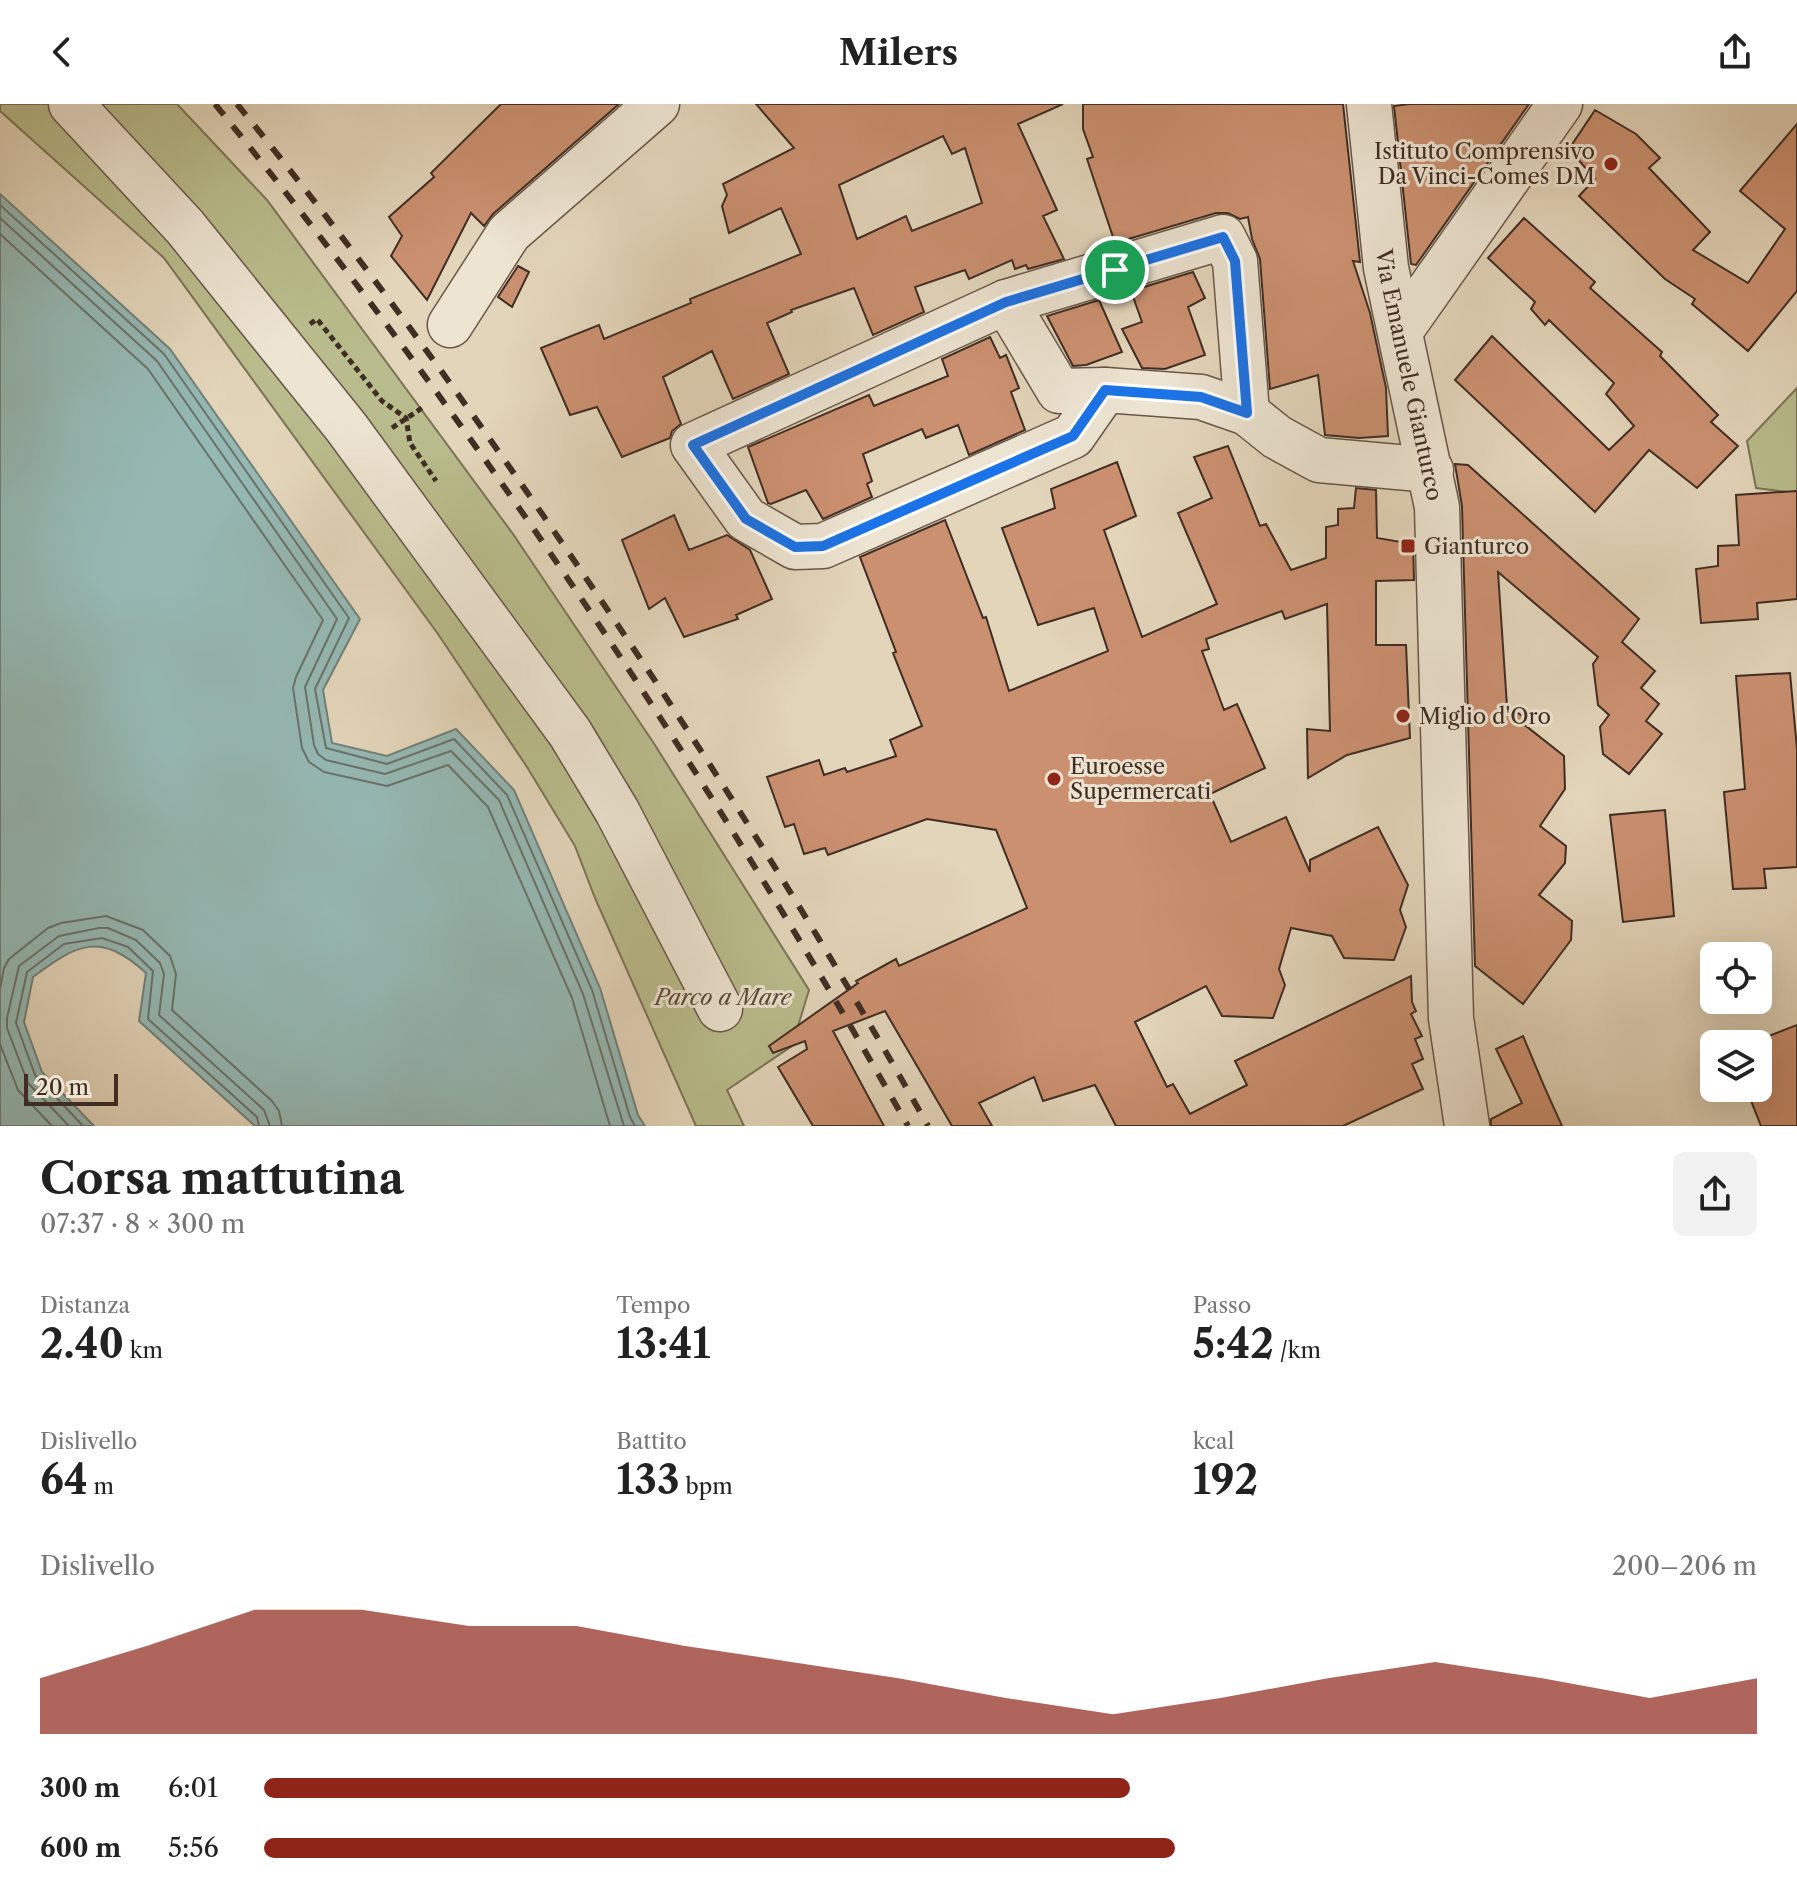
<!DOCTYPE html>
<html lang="it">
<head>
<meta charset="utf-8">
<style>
	:root { --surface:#fff; --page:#f2f2f2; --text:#222; --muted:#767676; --accent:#8f2418 }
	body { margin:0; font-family:"Libre Caslon Text",serif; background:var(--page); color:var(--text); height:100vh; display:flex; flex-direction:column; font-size:30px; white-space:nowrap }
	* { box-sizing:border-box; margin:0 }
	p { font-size:26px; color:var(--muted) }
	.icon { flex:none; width:44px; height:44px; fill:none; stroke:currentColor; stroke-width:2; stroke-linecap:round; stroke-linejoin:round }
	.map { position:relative; height:1022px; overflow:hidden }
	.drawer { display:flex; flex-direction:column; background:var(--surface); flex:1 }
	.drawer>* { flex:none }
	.fabs { position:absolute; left:1700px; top:838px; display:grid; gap:16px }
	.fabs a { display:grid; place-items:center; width:72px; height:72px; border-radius:12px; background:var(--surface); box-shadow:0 8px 32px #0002; font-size:40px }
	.scale { position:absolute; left:24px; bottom:20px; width:94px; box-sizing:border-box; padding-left:8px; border:4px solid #402d24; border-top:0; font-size:22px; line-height:28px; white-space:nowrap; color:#402d24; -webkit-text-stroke:6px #ede4d2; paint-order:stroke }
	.pin { position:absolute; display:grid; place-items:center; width:68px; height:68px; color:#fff; margin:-34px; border:4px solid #fff; border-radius:50%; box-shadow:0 2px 8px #0007 }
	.round { display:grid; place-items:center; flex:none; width:84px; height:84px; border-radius:12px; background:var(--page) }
	.summary { display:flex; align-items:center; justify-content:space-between; height:136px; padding:0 40px }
	h1 { font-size:44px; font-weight:800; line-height:60px }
	.figures { display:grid; grid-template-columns:repeat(3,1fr); gap:12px; height:136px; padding:8px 40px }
	.figures div { display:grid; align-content:center }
	.figures b { font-size:40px; font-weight:800 }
	.figures small { font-size:22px; font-weight:400 }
	.figures p { font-size:22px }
	.chart { height:224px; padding:16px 40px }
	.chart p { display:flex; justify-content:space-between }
	.chart svg { width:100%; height:144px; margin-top:8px; fill:var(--accent); opacity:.7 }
	ul { padding:0 40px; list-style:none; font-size:26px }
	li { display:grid; grid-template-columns:128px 96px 1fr; align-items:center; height:60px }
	li i { height:20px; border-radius:10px; background:var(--accent) }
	header { display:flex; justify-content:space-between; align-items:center; height:104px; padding:0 40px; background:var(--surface); font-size:36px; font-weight:800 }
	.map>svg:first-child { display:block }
	.green { fill:#b9bc8c; stroke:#7c7458; stroke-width:2 }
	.water { fill:#95b8b3; stroke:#73807a; stroke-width:2 }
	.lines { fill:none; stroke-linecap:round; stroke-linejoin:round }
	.shore { stroke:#6a726c; stroke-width:2 }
	.building { fill:#cb9070; stroke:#402d24; stroke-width:2; fill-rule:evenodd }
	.minor-casing { stroke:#69574a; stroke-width:47 }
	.path { stroke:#402d24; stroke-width:5; stroke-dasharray:6 4; stroke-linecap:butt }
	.minor { stroke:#ede4d2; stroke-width:44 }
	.rail { stroke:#402d24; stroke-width:6; stroke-dasharray:14 14; stroke-linecap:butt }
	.route-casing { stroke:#fff; stroke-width:16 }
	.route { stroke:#1a73e8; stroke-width:10 }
	.poi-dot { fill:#8f2418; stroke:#ede4d2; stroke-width:3 }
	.labels { text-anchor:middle; stroke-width:6; stroke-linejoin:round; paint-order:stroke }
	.poi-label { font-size:22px; fill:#402d24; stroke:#ede4d2; text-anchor:start }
	.street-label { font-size:22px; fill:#402d24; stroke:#ede4d2 }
	.park-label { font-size:22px; font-style:italic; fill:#584a39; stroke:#ede4d2 }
</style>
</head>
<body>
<header><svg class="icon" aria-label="back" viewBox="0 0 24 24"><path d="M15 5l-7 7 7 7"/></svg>Milers<svg class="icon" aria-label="share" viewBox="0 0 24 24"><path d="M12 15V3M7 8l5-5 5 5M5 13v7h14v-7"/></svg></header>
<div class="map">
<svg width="1797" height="1022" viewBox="0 0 1797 1022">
	<rect width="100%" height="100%" fill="#e3d5ba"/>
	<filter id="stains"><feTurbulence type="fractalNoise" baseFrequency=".0025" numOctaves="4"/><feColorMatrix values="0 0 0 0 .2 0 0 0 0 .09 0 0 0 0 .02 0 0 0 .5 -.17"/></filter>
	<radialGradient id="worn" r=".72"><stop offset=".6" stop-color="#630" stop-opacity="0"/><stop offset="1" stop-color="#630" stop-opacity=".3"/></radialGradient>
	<path class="green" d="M 0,0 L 177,0 L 267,96 L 513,430 L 653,638 L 809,886 L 792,942 L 727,986 L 744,1022 L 696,1022 L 595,794 L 575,742 L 527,663 L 438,530 L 164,154 L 0,7 Z
		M 1797,284 L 1797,389 L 1756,384 L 1747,337 Z"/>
	<path class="water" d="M 0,90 L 170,245 L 360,515 L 323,586 L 332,639 L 387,652 L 456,625 L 514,686 L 600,884 L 638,1011 L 645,1022 L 255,1022 L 139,917 L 146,869 C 100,827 77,840 33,873 L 24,918 L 42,968 L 94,1022 L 0,1022 Z"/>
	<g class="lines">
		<path class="shore" d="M 0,101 L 164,250 L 349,514 L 315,585 L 326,644 L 387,660 L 454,635 L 507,691 L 592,886 L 630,1013 L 635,1022
			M 0,114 L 157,257 L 337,515 L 305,583 L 314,641 L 318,650 L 326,656 L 385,670 L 451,647 L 499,696 L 583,890 L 624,1022
			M 0,130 L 148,265 L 323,516 L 296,573 L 293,584 L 302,644 L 309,658 L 324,668 L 387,682 L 448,661 L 488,703 L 572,894 L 610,1022
			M 0,885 L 4,864 L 9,855 L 48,824 L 61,819 L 106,812 L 143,826 L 170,852 L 176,870 L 172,906 L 272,997 L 279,1007 L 282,1022
			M 0,940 L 18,986 L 52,1022
			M 69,1022 L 28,979 L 7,924 L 7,914 L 19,862 L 59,832 L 99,824 L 108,824 L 136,836 L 160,859 L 164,870 L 159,911 L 264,1006 L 270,1022
			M 83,1022 L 35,971 L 16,919 L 27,868 L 64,840 L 102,834 L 128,843 L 153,867 L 148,915 L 257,1013 L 259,1022"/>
	</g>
	<path class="building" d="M 501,0 L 619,0 L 493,110 L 484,122 L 471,109 L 427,196 L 391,152 L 402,132 L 389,113 L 434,73 L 431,69 Z
		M 756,0 L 1063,0 L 1018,20 L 1057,106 L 1043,112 L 1064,155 L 1028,165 L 1026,161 L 1015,165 L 1012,156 L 969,175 L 965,166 L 915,183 L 924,208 L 873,231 L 854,184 L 791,206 L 792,208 L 767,219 L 789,270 L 733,295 L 712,247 L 663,273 L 681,320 L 672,327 L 670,334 L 622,353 L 597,303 L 570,311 L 541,244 L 599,221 L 604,235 L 691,199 L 690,195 L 801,150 L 781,104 L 729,129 L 722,102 L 727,91 L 723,80 L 794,44 ZM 943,32 L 952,50 L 965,44 L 982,99 L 912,127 L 906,112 L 857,135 L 839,81 Z
		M 1083,0 L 1343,0 L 1360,158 L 1353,157 L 1370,209 L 1386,284 L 1388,332 L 1359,334 L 1325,331 L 1318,271 L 1270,285 L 1260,155 L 1252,135 L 1248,113 L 1240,115 L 1228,109 L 1216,109 L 1115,139 L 1087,55 L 1093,53 L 1083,25 Z
		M 1409,0 L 1529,0 L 1416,161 L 1411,160 L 1394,2 Z
		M 1595,6 L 1636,30 L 1660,54 L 1649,64 L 1710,128 L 1693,146 L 1748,179 L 1785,125 L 1740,87 L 1797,20 L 1797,187 L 1748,247 L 1692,200 L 1695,195 L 1665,175 L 1579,92 L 1595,75 L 1569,45 Z
		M 1524,114 L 1595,178 L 1590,184 L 1662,248 L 1660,252 L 1718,311 L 1711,318 L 1738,342 L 1697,384 L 1649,346 L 1595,408 L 1455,276 L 1492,232 L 1609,346 L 1634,322 L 1606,290 L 1614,279 L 1549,216 L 1545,221 L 1531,205 L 1535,198 L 1488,154 Z
		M 518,162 L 529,168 L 512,203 L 498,193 Z
		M 1193,168 L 1205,194 L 1188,203 L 1205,251 L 1165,265 L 1142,264 L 1122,225 L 1142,218 L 1131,187 Z
		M 1099,196 L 1122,248 L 1086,261 L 1073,262 L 1047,212 Z
		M 990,233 L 1000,254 L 1006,251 L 1019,284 L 1011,288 L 1025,326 L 969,351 L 958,321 L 926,334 L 922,325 L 863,350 L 872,377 L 867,380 L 872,393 L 823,415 L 806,386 L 771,400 L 768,399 L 748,343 L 869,291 L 874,302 L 948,272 L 942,255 Z
		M 1228,342 L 1260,422 L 1266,420 L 1291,466 L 1326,454 L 1326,423 L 1338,421 L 1338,405 L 1354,404 L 1356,384 L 1376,386 L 1377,434 L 1413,440 L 1414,476 L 1376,477 L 1376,541 L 1406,541 L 1410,634 L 1347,651 L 1308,674 L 1307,625 L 1330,627 L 1327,500 L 1285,515 L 1282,507 L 1206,535 L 1209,545 L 1202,547 L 1224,606 L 1237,600 L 1265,664 L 1210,690 L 1231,738 L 1286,713 L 1310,768 L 1310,756 L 1378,723 L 1408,781 L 1400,806 L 1406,823 L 1394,856 L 1344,854 L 1332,832 L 1291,824 L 1279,865 L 1285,881 L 1273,914 L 1222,912 L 1206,882 L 1135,918 L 1167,983 L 1173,980 L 1190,1010 L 1247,981 L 1235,957 L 1411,872 L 1412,898 L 1416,907 L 1411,910 L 1422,932 L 1415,935 L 1423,955 L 1412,960 L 1423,985 L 1343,1022 L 1116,1022 L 1095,981 L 1043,997 L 1034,973 L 979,999 L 992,1022 L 952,1022 L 885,907 L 833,927 L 884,1022 L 813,1022 L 778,963 L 807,945 L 805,937 L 773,949 L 769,942 L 858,879 L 856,877 L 896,855 L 899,862 L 1027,804 L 996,726 L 927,715 L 828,751 L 825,744 L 804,750 L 794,720 L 785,723 L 767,673 L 819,656 L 824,671 L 845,664 L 847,668 L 896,652 L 890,636 L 922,622 L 893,549 L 896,548 L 860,453 L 945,416 L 983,514 L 986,513 L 1009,587 L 1108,547 L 1094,504 L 1038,521 L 1002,424 L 1055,404 L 1051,385 L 1117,358 L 1136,412 L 1104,426 L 1142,533 L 1217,500 L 1178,409 L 1212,394 L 1194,353 Z
		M 1455,360 L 1468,361 L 1639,515 L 1622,538 L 1655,567 L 1641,584 L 1659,600 L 1646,617 L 1662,630 L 1629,670 L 1603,650 L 1600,623 L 1609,611 L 1598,601 L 1593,560 L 1598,553 L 1498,468 L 1507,602 L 1524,613 L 1521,618 L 1564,652 L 1565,685 L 1540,722 L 1566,742 L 1565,759 L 1539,791 L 1572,817 L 1571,836 L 1523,900 L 1475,862 L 1462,402 Z
		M 1797,387 L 1797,495 L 1757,499 L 1758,515 L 1701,519 L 1696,465 L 1718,462 L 1718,442 L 1739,441 L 1736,391 Z
		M 674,411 L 689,446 L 727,431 L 750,446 L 772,495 L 736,511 L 738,515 L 684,533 L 665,494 L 649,505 L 622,436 Z
		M 1790,569 L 1797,645 L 1797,763 L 1764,765 L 1766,784 L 1733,785 L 1724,688 L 1745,685 L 1736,572 Z
		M 1665,706 L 1674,812 L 1623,818 L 1610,711 Z
		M 1797,921 L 1797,1022 L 1761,1022 L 1746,984 L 1758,984 L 1758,940 L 1748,940 Z
		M 1523,932 L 1544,982 L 1562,1022 L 1491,1022 L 1491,1015 L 1522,999 L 1496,945 Z"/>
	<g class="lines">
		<g class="minor-casing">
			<g id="minor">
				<path d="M 71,0 L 185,123 L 346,323 L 570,629 L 617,707 L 720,905"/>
				<path id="s1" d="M 1369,0 L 1386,164 L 1437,403 L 1451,914 L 1467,1022"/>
				<path d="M 1006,198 L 1059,287 L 1105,286 L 1201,293 L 1247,309 L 1277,333 L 1319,356 L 1431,366"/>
				<path d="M 450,221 L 509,129 L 657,0"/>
				<path d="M 1401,226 L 1560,0"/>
				<path d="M 1105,286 L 1073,332 L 823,442 L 795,443 L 746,415 L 693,341 L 1006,198 L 1223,133 L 1235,157 L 1247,309"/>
			</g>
		</g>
		<path class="path" d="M 310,220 L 317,215 L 382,297 L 406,314 L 410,339 L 436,377
			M 392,324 L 425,302"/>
		<use href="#minor" class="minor"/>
		<path class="rail" d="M 215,0 C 474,319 705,664 908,1022
			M 237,0 C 370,163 493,336 611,511 C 723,677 830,847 928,1022"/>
	</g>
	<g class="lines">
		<g class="route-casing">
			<path id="route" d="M 1223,133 L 1235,157 L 1247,309 L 1201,293 L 1105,286 L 1073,332 L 823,442 L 795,443 L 746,415 L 693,341 L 1006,198 Z"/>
		</g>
		<use href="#route" class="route"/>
	</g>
	<g class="poi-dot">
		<circle cx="1611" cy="60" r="8"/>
		<rect x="1400" y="434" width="16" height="16" rx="4"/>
		<circle cx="1403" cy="612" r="8"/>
		<circle cx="1054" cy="675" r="8"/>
	</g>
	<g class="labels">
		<g class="poi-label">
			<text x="1595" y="55" text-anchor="end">Istituto Comprensivo<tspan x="1595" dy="25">Da Vinci-Comes DM</tspan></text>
			<text x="1424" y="450">Gianturco</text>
			<text x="1419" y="620">Miglio d'Oro</text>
			<text x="1070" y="670">Euroesse<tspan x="1070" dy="25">Supermercati</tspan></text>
		</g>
		<g class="street-label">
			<text dy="8" stroke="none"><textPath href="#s1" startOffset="274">Via Emanuele Gianturco</textPath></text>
		</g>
		<g class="park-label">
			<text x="723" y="901">Parco a Mare</text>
		</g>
	</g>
	<rect width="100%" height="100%" filter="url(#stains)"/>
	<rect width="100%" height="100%" fill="url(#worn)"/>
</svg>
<div class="fabs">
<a><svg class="icon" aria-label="locate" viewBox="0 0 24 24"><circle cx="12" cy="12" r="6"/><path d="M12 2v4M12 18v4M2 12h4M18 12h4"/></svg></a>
<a><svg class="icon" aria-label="layers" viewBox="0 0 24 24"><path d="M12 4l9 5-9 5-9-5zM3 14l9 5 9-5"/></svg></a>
</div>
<div class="scale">20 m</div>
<div class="pin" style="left:1115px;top:166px;background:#1e9e55"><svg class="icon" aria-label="arrive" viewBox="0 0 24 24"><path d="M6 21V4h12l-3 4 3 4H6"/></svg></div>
</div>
<section class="drawer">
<div class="summary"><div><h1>Corsa mattutina</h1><p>07:37 · 8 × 300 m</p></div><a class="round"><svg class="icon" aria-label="share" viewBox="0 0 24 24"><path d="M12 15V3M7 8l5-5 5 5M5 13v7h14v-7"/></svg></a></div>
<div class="figures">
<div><p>Distanza</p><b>2.40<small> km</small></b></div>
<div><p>Tempo</p><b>13:41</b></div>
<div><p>Passo</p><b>5:42<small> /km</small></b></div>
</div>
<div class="figures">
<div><p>Dislivello</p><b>64<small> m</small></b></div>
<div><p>Battito</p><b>133<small> bpm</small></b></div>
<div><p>kcal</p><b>192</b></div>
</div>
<div class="chart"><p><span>Dislivello</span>200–206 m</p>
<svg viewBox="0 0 160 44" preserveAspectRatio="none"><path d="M0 44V27L10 17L20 6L30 6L40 11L50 11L60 17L70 22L80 27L90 33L100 38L110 33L120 27L130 22L140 27L150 33L160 27V44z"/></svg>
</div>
<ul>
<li><b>300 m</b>6:01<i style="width:58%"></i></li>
<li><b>600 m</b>5:56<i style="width:61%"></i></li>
</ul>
</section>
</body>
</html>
